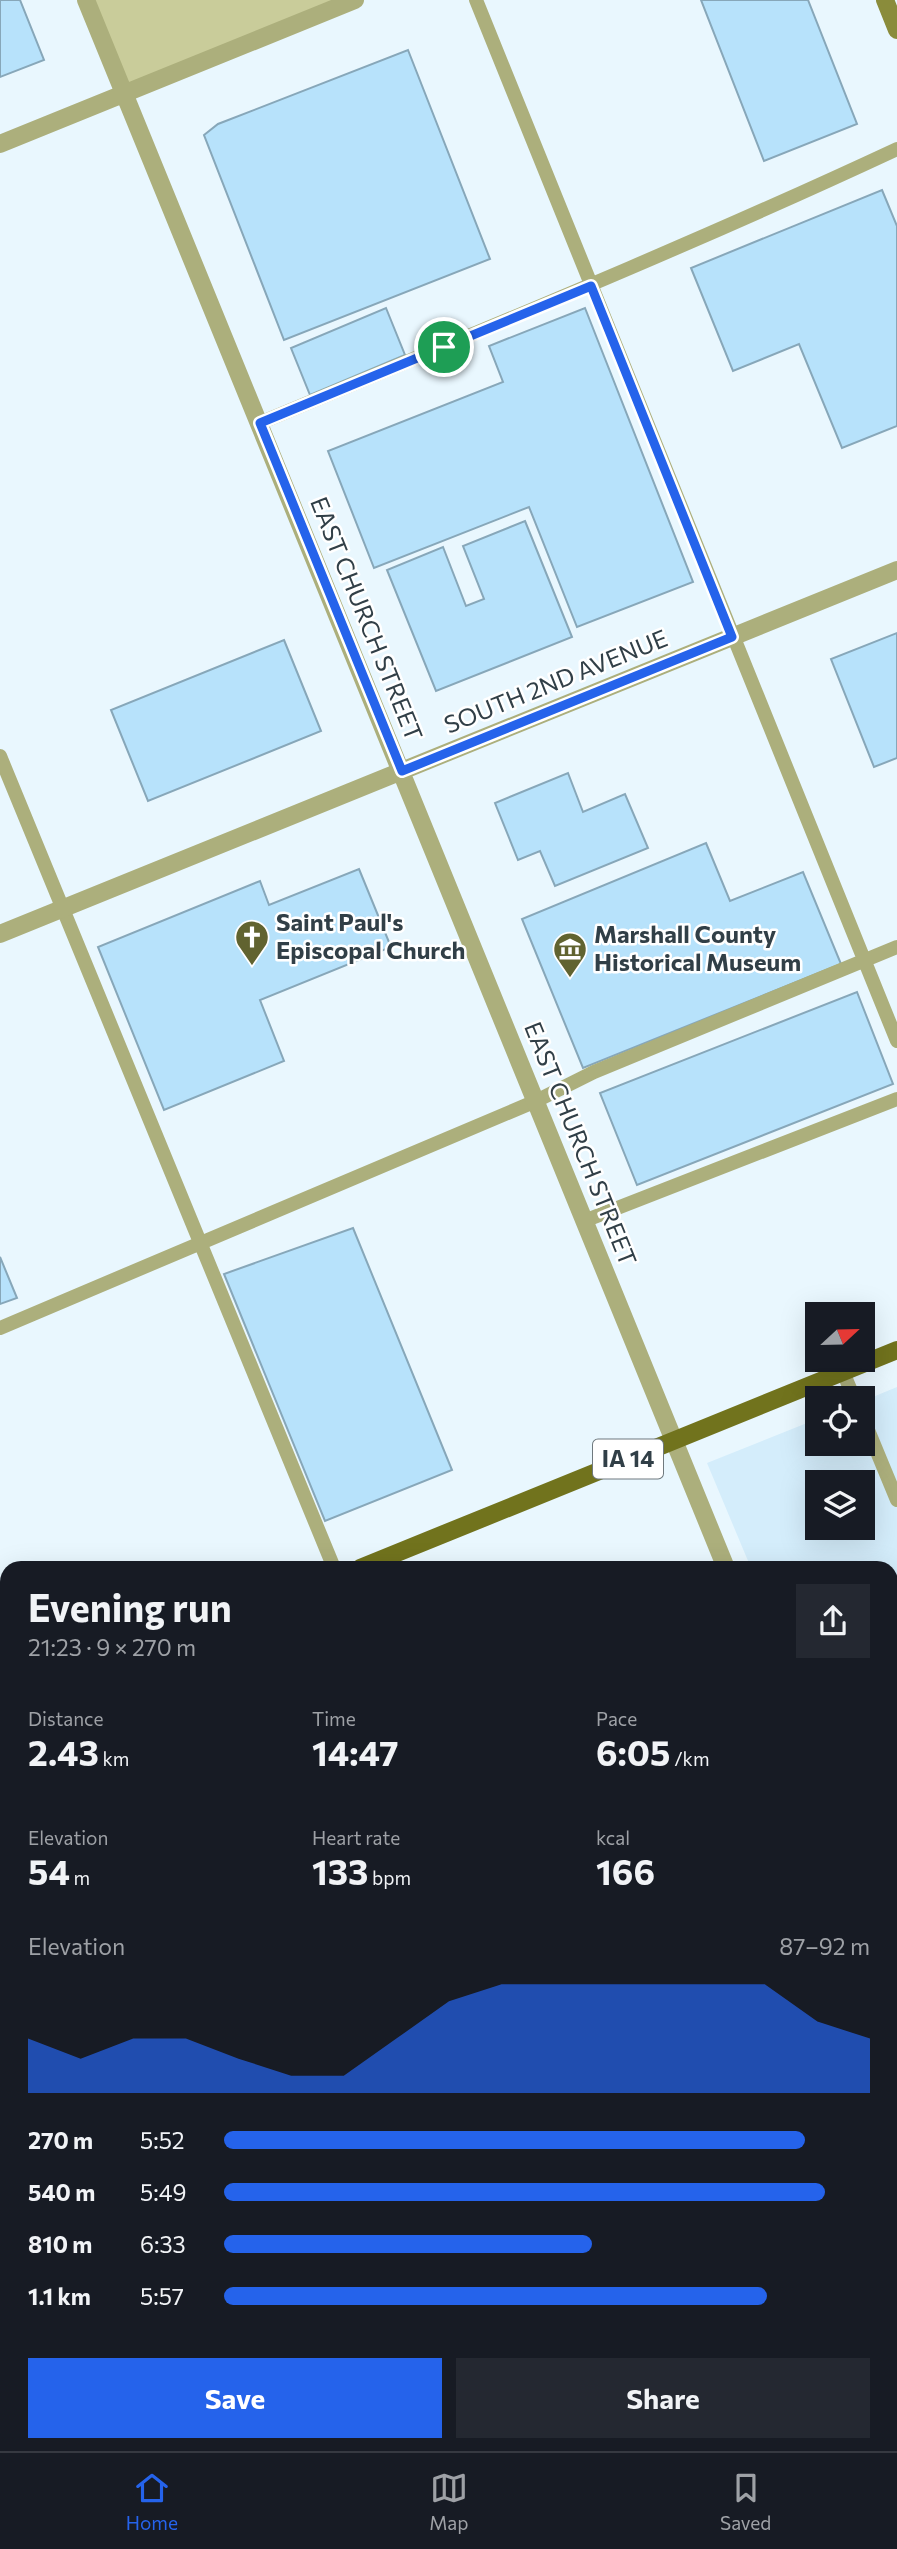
<!DOCTYPE html>
<html lang="en">
<head>
<meta charset="utf-8">
<style>
	:root { --surface:#171b24; --page:#242831; --text:#f1f3f6; --muted:#9ea1a6; --line:#363941; --accent:#2563eb }
	body { margin:0; font-family:Commissioner,sans-serif; background:var(--page); color:var(--text); height:100vh; display:flex; flex-direction:column; font-size:26px; white-space:nowrap }
	* { box-sizing:border-box; margin:0 }
	p { font-size:23px; color:var(--muted) }
	.icon { flex:none; width:38px; height:38px; fill:none; stroke:currentColor; stroke-width:2; stroke-linecap:round; stroke-linejoin:round }
	.map { position:relative; flex:1; overflow:hidden }
	.drawer { position:absolute; left:0px; top:1561px; width:898px; height:891px; display:flex; flex-direction:column; background:var(--surface); border-radius:21px 21px 0 0; box-shadow:0 7px 28px #0002 }
	.drawer>* { flex:none }
	.needle { width:46px; rotate:68deg }
	.tools { position:absolute; left:805px; top:1302px; display:grid; gap:14px }
	.tools a { display:grid; place-items:center; width:70px; height:70px; border-radius:0px; background:var(--surface); box-shadow:0 7px 28px #0002; font-size:35px }
	.pin { position:absolute; display:grid; place-items:center; width:60px; height:60px; color:#fff; margin:-30px; border:4px solid #fff; border-radius:50%; box-shadow:0 2px 7px #0007 }
	.round { display:grid; place-items:center; flex:none; width:74px; height:74px; border-radius:0px; background:var(--page) }
	.head { display:flex; align-items:center; justify-content:space-between; height:119px; padding:0 28px }
	h1 { font-size:38px; font-weight:700; line-height:52px }
	.figures { display:grid; grid-template-columns:repeat(3,1fr); gap:10px; height:119px; padding:7px 28px }
	.figures div { display:grid; align-content:center }
	.figures b { font-size:35px; font-weight:700 }
	.figures small { font-size:19px; font-weight:400 }
	.figures p { font-size:19px }
	.chart { height:196px; padding:14px 28px }
	.chart p { display:flex; justify-content:space-between }
	.chart svg { width:100%; height:126px; margin-top:7px; fill:var(--accent); opacity:.7 }
	.action { display:flex; gap:14px; margin-top:auto; padding:14px 28px }
	.action a { flex:1; height:80px; border-radius:0px; background:var(--accent); color:#fff; font-size:28px; font-weight:700; line-height:80px; text-align:center }
	.action a+a { background:var(--page); color:var(--text) }
	ul { padding:0 28px; list-style:none; font-size:23px }
	li { display:grid; grid-template-columns:112px 84px 1fr; align-items:center; height:52px }
	li i { height:18px; border-radius:9px; background:var(--accent) }
	.tabs { display:flex; justify-content:space-around; align-items:center; height:98px; border-top:2px solid var(--line); background:var(--surface); font-size:19px; color:var(--muted) }
	.tabs a { display:grid; justify-items:center; gap:4px }
	.tabs .current { color:var(--accent) }
	.map>svg:first-child { display:block }
	.built { fill:#d4edfb; fill-rule:evenodd }
	.green { fill:#c9cc9a }
	.building { fill:#b7e2fb; stroke:#87a7b9; stroke-width:2 }
	.lines { fill:none; stroke-linecap:round; stroke-linejoin:round }
	.service { stroke:#acaf7c; stroke-width:14 }
	.minor { stroke:#acaf7c; stroke-width:18 }
	.tertiary { stroke:#acaf7c; stroke-width:18 }
	.secondary { stroke:#8a8c3b; stroke-width:18 }
	.primary { stroke:#71731d; stroke-width:18 }
	.route-casing { stroke:#fff; stroke-width:14 }
	.route { stroke:#2563eb; stroke-width:9 }
	.labels { text-anchor:middle; stroke-width:5; stroke-linejoin:round; paint-order:stroke }
	.shield { fill:#fff; stroke:#6f797e; stroke-width:2 }
	.shield-label { font-size:23px; font-weight:bold; fill:#313f47 }
	.street-label { font-size:24px; fill:#313f47; stroke:#fff }
	.poi-label { font-size:24px; font-weight:bold; fill:#313f47; stroke:#fff; text-anchor:start }
</style>
</head>
<body>
<div class="map">
<svg width="897" height="2451" viewBox="0 0 897 2451">
	<rect width="100%" height="100%" fill="#e9f7fe"/>
	<path class="built" d="M 897,1387 L 897,1915 L 891,1900 L 891,1568 L 751,1568 L 707,1463 L 817,1419 L 817,1444 L 863,1444 L 863,1401 ZM 817,1482 L 863,1482 L 863,1528 L 817,1528 Z"/>
	<path class="green" d="M 87,0 L 355,0 L 125,93 Z"/>
	<path class="building" d="M 0,0 L 20,0 L 44,60 L 0,77 Z
		M 701,0 L 808,0 L 857,124 L 764,161 Z
		M 408,50 L 490,259 L 284,340 L 204,135 L 218,124 Z
		M 882,190 L 897,226 L 897,426 L 842,448 L 799,344 L 733,371 L 691,268 Z
		M 386,308 L 405,355 L 310,395 L 291,348 Z
		M 585,308 L 693,582 L 577,627 L 529,507 L 374,568 L 328,451 L 503,382 L 489,346 Z
		M 525,521 L 572,637 L 436,691 L 387,570 L 443,547 L 466,606 L 484,599 L 463,546 Z
		M 897,633 L 897,758 L 874,767 L 831,659 Z
		M 284,640 L 321,731 L 148,801 L 111,710 Z
		M 568,773 L 583,812 L 625,794 L 648,848 L 555,886 L 540,851 L 518,860 L 495,803 Z
		M 706,843 L 730,901 L 803,872 L 841,964 L 583,1068 L 522,919 Z
		M 359,869 L 391,947 L 260,1000 L 284,1061 L 164,1110 L 98,947 L 260,881 L 269,905 Z
		M 857,992 L 893,1084 L 637,1185 L 600,1093 Z
		M 353,1228 L 452,1470 L 325,1521 L 224,1274 Z
		M 0,1257 L 17,1298 L 0,1304 Z
		M 897,1635 L 897,1772 L 891,1757 L 891,1637 Z"/>
	<g class="lines">
		<path class="service" d="M 476,0 L 897,1041
			M 260,423 C 473,334 687,247 897,149
			M 0,756 L 334,1568
			M 584,1221 L 897,1099
			M 0,1328 L 536,1101 L 594,1072 L 897,947
			M 843,1372 L 854,1398
			M 863,1418 L 897,1500
			M 891,1586 L 897,1584
			M 0,2101 L 7,2099
			M 694,2445 L 697,2451"/>
		<path class="minor" d="M 0,1728 L 7,1745
			M 891,2136 L 897,2134
			M 299,2445 L 301,2451
			M 112,2451 L 127,2445"/>
		<path class="tertiary" d="M 86,0 L 726,1568
			M 0,144 L 355,0
			M 0,934 L 897,570
			M 891,1967 L 897,1982"/>
		<path class="secondary" d="M 885,0 L 897,30"/>
		<path class="primary" d="M 360,1568 L 897,1350
			M 0,1714 L 7,1711"/>
	</g>
	<g class="lines">
		<g class="route-casing">
			<path id="route" d="M 591,286 L 732,637 L 402,771 L 260,423 Z"/>
		</g>
		<use href="#route" class="route"/>
	</g>
	<defs>
		<g id="church-pin" transform="scale(1.75)"><path d="M0 17L-7.5 6A9.5 9.5 0 1 1 7.5 6Z" fill="#616330" stroke="#fff"/><path d="M-1.2-6h2.4v3.5h3.3v2.4h-3.3V6h-2.4V-.1h-3.3v-2.4h3.3Z" fill="#fff"/></g>
		<g id="museum-pin" transform="scale(1.75)"><path d="M0 17L-7.5 6A9.5 9.5 0 1 1 7.5 6Z" fill="#616330" stroke="#fff"/><path d="M0-6L6-3V-2H-6V-3ZM-5-1h2V3h-2ZM-1-1h2V3h-2ZM3-1h2V3H3ZM-6 4H6V6H-6Z" fill="#fff"/></g>
	</defs>
	<g fill-rule="evenodd">
		<use href="#church-pin" x="252" y="937"/>
		<use href="#museum-pin" x="570" y="949"/>
	</g>
	<g class="labels">
		<rect class="shield" x="593" y="1439.5" width="70" height="39" rx="5"/>
		<g class="shield-label">
			<text x="628" y="1467">IA 14</text>
		</g>
		<g class="street-label">
			<text transform="translate(366 619) rotate(68)" y="8">EAST CHURCH STREET</text>
			<text transform="translate(556 682) rotate(-22)" y="8">SOUTH 2ND AVENUE</text>
			<text transform="translate(580 1144) rotate(68)" y="8">EAST CHURCH STREET</text>
		</g>
		<g class="poi-label">
			<text x="276" y="931">Saint Paul's<tspan x="276" dy="28">Episcopal Church</tspan></text>
			<text x="594" y="943">Marshall County<tspan x="594" dy="28">Historical Museum</tspan></text>
		</g>
	</g>
</svg>
<div class="tools">
<a><svg class="needle" viewBox="-14 -14 28 28"><path d="M0-13l5 13h-10z" fill="#e53935"/><path d="M0 13l5-13h-10z" fill="#9ea1a6"/></svg></a>
<a><svg class="icon" aria-label="locate" viewBox="0 0 24 24"><circle cx="12" cy="12" r="6"/><path d="M12 2v4M12 18v4M2 12h4M18 12h4"/></svg></a>
<a><svg class="icon" aria-label="layers" viewBox="0 0 24 24"><path d="M12 4l9 5-9 5-9-5zM3 14l9 5 9-5"/></svg></a>
</div>
<div class="pin" style="left:444px;top:347px;background:#1e9e55"><svg class="icon" aria-label="arrive" viewBox="0 0 24 24"><path d="M6 21V4h12l-3 4 3 4H6"/></svg></div>
<section class="drawer">
<div class="head"><div><h1>Evening run</h1><p>21:23 · 9 × 270 m</p></div><a class="round"><svg class="icon" aria-label="share" viewBox="0 0 24 24"><path d="M12 15V3M7 8l5-5 5 5M5 13v7h14v-7"/></svg></a></div>
<div class="figures">
<div><p>Distance</p><b>2.43<small> km</small></b></div>
<div><p>Time</p><b>14:47</b></div>
<div><p>Pace</p><b>6:05<small> /km</small></b></div>
</div>
<div class="figures">
<div><p>Elevation</p><b>54<small> m</small></b></div>
<div><p>Heart rate</p><b>133<small> bpm</small></b></div>
<div><p>kcal</p><b>166</b></div>
</div>
<div class="chart"><p><span>Elevation</span>87–92 m</p>
<svg viewBox="0 0 160 44" preserveAspectRatio="none"><path d="M0 44V25L10 32L20 25L30 25L40 32L50 38L60 38L70 25L80 12L90 6L100 6L110 6L120 6L130 6L140 6L150 19L160 25V44z"/></svg>
</div>
<ul>
<li><b>270 m</b>5:52<i style="width:90%"></i></li>
<li><b>540 m</b>5:49<i style="width:93%"></i></li>
<li><b>810 m</b>6:33<i style="width:57%"></i></li>
<li><b>1.1 km</b>5:57<i style="width:84%"></i></li>
</ul>
<div class="action"><a>Save</a><a>Share</a></div>
</section>
</div>
<nav class="tabs">
<a class="current"><svg class="icon" aria-label="home" viewBox="0 0 24 24"><path d="M3 11l9-7 9 7M6 9v11h12V9"/></svg>Home</a>
<a><svg class="icon" aria-label="map" viewBox="0 0 24 24"><path d="M3 6l6-2 6 2 6-2v14l-6 2-6-2-6 2zM9 4v14M15 6v14"/></svg>Map</a>
<a><svg class="icon" aria-label="saved" viewBox="0 0 24 24"><path d="M7 4h10v16l-5-4-5 4z"/></svg>Saved</a>
</nav>
</body>
</html>
